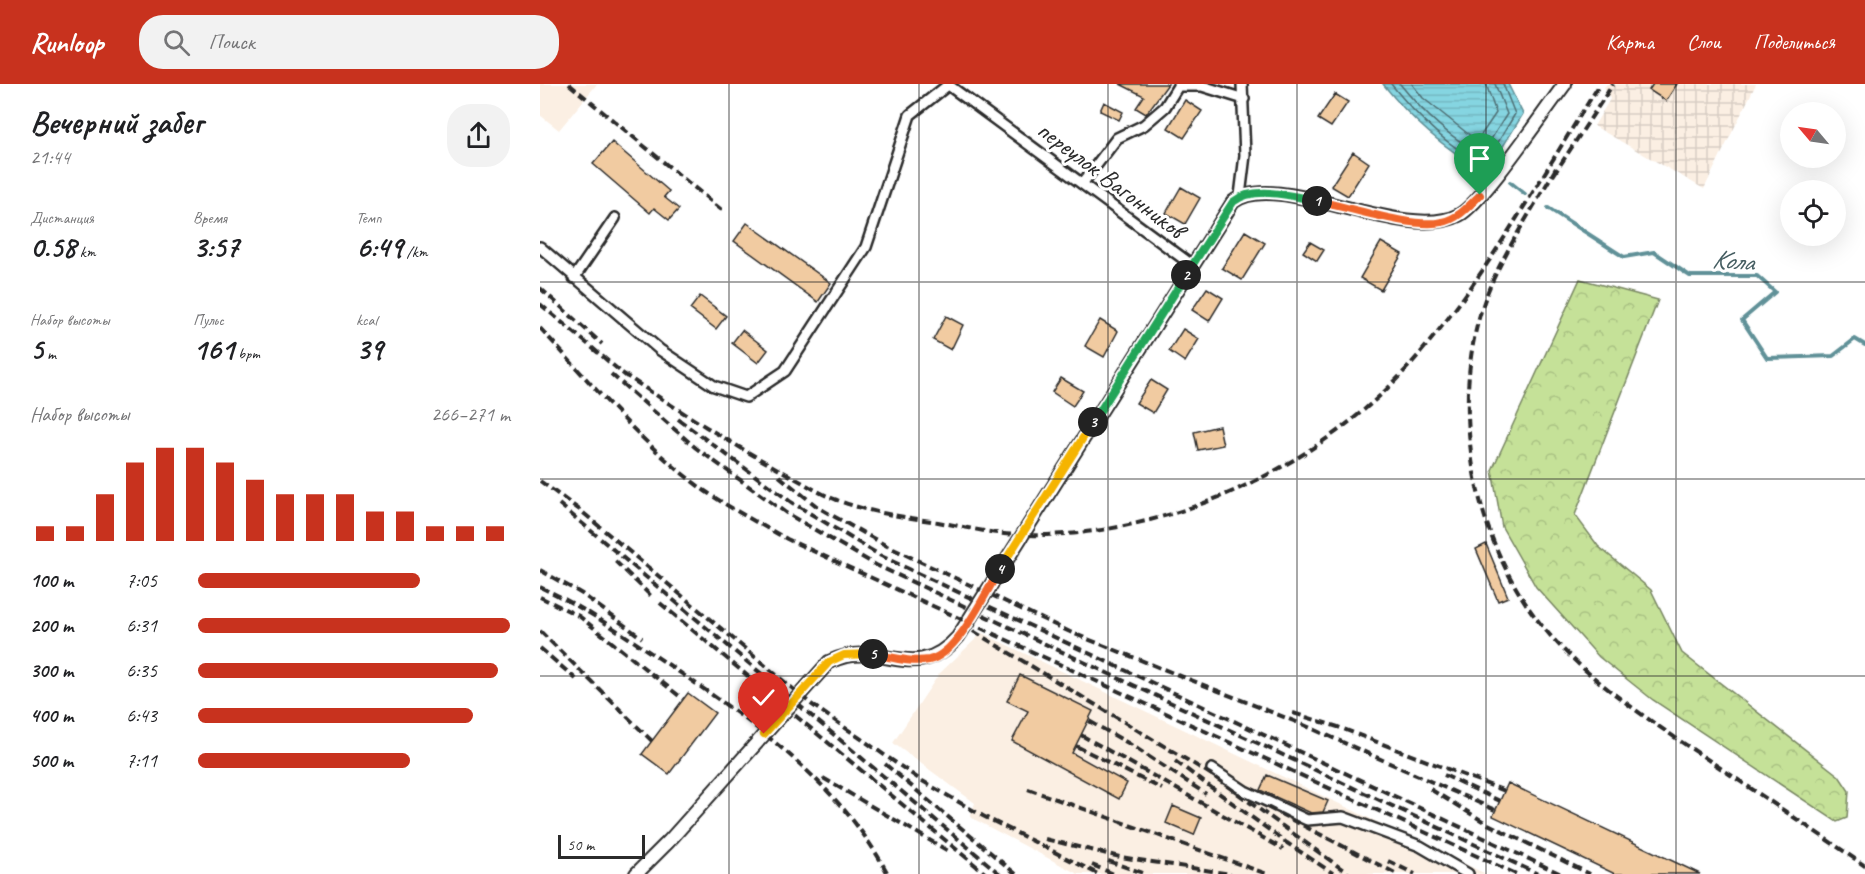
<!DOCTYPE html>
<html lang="ru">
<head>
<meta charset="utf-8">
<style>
	:root { --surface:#fff; --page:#f2f2f2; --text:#202124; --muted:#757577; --accent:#c8321e }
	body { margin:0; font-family:Caveat,sans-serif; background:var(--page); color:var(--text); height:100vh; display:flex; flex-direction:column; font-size:22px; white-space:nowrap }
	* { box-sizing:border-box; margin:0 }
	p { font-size:20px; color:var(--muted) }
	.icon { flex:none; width:33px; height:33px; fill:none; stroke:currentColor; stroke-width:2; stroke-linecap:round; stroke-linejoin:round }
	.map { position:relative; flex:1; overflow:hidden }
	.sheet { display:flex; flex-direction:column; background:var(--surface); width:540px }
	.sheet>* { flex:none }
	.needle { width:39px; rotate:299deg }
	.controls { position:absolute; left:1240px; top:18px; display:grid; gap:12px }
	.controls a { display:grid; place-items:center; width:66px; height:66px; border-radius:50%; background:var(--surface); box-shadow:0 6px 24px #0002; font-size:30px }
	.scale { position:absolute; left:18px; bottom:15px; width:87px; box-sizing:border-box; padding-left:6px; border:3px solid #2b2b2b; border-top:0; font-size:16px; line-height:21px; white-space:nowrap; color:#2b2b2b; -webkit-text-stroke:4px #fff; paint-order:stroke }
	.pin { position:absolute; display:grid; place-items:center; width:51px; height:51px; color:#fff; margin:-62px -26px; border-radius:50% 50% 50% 0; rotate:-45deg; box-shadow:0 0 6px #0007 }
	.pin .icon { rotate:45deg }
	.km { position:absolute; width:30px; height:30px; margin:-15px; border-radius:50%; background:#222; color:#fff; font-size:16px; line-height:30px; text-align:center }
	.round { display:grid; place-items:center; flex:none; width:63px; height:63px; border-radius:24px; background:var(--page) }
	.overview { display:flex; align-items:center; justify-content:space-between; height:102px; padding:0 30px }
	h1 { font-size:33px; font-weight:700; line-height:45px }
	.metrics { display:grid; grid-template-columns:repeat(3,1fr); gap:9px; height:102px; padding:6px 30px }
	.metrics div { display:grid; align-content:center }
	.metrics b { font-size:30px; font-weight:700 }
	.metrics small { font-size:16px; font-weight:400 }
	.metrics p { font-size:16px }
	.chart { height:168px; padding:12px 30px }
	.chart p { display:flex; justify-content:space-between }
	.chart svg { width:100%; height:108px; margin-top:6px; stroke:var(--accent); stroke-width:6 }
	ul { padding:0 30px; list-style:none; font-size:20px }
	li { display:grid; grid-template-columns:96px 72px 1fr; align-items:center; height:45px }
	li i { height:15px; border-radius:8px; background:var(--accent) }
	header { display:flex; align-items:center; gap:36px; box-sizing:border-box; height:84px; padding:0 30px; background:var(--accent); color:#fff }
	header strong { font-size:28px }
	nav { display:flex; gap:33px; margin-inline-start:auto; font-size:21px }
	.search { width:420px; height:54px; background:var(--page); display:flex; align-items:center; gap:15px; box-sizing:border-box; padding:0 21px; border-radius:24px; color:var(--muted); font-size:22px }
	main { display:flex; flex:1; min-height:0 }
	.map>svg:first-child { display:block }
	.built { fill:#fbefe3 }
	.industrial { fill:url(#industrial-grid) }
	.forest { fill:url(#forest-crowns); stroke:#788662; stroke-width:1.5 }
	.water { fill:url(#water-rules); stroke:#619198; stroke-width:1.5 }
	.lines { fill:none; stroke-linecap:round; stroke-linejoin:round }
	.shore { stroke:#4f6f74; stroke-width:1.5 }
	.stream { stroke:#619198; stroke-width:4 }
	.building { fill:#f1cba1; stroke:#2b2b2b; stroke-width:1.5 }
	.minor-casing { stroke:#2b2b2b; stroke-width:14 }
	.tertiary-casing { stroke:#2b2b2b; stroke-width:16 }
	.minor { stroke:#fff; stroke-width:9 }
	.tertiary { stroke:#fff; stroke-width:12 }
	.rail { stroke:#2b2b2b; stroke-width:4; stroke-dasharray:9 4.5; stroke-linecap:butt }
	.split-1-casing { stroke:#fff; stroke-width:12 }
	.split-2-casing { stroke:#fff; stroke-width:12 }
	.split-3-casing { stroke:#fff; stroke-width:12 }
	.split-4-casing { stroke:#fff; stroke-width:12 }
	.split-5-casing { stroke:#fff; stroke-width:12 }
	.split-6-casing { stroke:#fff; stroke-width:12 }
	.split-1 { stroke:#f0652b; stroke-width:8 }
	.split-2 { stroke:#22a559; stroke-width:8 }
	.split-3 { stroke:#22a559; stroke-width:8 }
	.split-4 { stroke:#f5b400; stroke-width:8 }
	.split-5 { stroke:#f0652b; stroke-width:8 }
	.split-6 { stroke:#f5b400; stroke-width:8 }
	.grid { fill:none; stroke:#2b2b2b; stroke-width:1.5; stroke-opacity:0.55 }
	.labels { text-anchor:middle; stroke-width:6; stroke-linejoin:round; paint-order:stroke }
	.street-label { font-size:26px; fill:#2b2b2b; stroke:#fff }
	.water-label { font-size:27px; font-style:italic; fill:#465e62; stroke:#fff }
</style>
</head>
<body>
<header>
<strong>Runloop</strong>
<div class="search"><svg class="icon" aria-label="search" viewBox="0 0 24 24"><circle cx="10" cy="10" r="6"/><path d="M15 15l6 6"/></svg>Поиск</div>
<nav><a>Карта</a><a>Слои</a><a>Поделиться</a></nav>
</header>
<main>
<section class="sheet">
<div class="overview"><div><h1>Вечерний забег</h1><p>21:44</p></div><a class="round"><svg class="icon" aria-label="share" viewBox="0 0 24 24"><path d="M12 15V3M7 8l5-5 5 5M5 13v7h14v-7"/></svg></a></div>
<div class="metrics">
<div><p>Дистанция</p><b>0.58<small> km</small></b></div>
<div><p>Время</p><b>3:57</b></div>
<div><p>Темп</p><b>6:49<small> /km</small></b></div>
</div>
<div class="metrics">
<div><p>Набор высоты</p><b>5<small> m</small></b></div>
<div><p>Пульс</p><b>161<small> bpm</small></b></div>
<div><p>kcal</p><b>39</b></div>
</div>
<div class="chart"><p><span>Набор высоты</span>266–271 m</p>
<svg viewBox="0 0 160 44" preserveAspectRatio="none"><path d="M5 44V38M15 44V38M25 44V25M35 44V12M45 44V6M55 44V6M65 44V12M75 44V19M85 44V25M95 44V25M105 44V25M115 44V32M125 44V32M135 44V38M145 44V38M155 44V38"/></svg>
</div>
<ul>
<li><b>100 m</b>7:05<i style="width:71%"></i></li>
<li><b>200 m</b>6:31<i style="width:100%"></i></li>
<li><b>300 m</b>6:35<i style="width:96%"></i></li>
<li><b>400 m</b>6:43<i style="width:88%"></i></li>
<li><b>500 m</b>7:11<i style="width:68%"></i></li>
</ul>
</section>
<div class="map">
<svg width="1325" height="790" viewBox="0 0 1325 790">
	<defs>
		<pattern id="industrial-grid" width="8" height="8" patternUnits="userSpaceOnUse" patternTransform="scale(1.5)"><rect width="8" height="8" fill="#fbefe3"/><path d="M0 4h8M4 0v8" fill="none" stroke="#d7cdc3"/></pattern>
		<pattern id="forest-crowns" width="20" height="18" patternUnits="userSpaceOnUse" patternTransform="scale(1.5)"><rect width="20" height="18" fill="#c5e198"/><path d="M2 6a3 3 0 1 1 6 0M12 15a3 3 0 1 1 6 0" fill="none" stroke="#a9c183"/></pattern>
		<pattern id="water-rules" width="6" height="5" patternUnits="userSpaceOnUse" patternTransform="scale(1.5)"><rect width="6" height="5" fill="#85d5e1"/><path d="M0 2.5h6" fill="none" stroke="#73b7c1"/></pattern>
	</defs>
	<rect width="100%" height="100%" fill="#fff"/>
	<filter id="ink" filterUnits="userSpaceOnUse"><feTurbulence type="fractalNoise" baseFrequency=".0167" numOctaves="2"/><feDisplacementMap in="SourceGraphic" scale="12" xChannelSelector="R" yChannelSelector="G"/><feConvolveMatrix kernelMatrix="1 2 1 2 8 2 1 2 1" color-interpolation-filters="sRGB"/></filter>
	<g filter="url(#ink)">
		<path class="built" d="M 0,0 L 57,0 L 19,46 L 0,31 Z
			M 442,549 L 946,790 L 538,790 L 430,733 L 435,719 L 353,659 L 399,590 Z"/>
		<path class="industrial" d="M 1067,0 L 1216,0 L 1164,105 L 1054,42 L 1070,15 L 1064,3 Z"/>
		<path class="forest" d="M 1040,195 L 1118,216 L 1035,431 L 1058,462 L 1111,506 L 1142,569 L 1299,692 L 1309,707 L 1307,734 L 1297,738 L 1113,616 L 1059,573 L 996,503 L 962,443 L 952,386 Z"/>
		<path class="water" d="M 843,0 L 968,0 L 983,30 L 959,69 L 940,84 C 901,63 870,34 843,0 Z"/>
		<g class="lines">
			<path class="shore" d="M 851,0 C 875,30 904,61 939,77 L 954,65 L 975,30 L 963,0
				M 860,0 C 881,26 909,54 939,68 L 948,60 L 967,30 L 955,0
				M 872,0 L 883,14 L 937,57 L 956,29 L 946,0"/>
			<path class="stream" d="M 945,75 L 950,86
				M 970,98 L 985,110
				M 1008,124 L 1084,173 L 1114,168 L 1150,192 L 1217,192 L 1235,208 L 1202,236 L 1227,274 L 1293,272 L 1315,255 L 1325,261"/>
		</g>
		<path class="building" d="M 580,0 L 628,0 L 606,30 L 596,24 L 604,12 Z
			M 1113,0 L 1137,0 L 1126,17 L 1109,6 Z
			M 795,10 L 808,18 L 791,43 L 778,35 Z
			M 645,16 L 662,27 L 644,54 L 628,44 Z
			M 564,18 L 583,28 L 579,36 L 560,27 Z
			M 72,58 L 129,107 L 124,113 L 139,125 L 129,136 L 114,124 L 110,129 L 53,80 Z
			M 813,68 L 829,79 L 808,112 L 791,102 Z
			M 641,103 L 660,114 L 645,140 L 626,129 Z
			M 207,139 L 291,199 L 278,218 L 194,157 Z
			M 705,147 L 725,159 L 702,196 L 682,184 Z
			M 770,158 L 784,166 L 777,177 L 763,168 Z
			M 841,158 L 862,170 L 841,206 L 820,194 Z
			M 667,204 L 683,214 L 669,237 L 652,226 Z
			M 160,212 L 186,232 L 176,245 L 150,225 Z
			M 406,232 L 423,241 L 411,266 L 393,256 Z
			M 560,236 L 578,247 L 564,273 L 545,262 Z
			M 643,245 L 659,255 L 645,278 L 629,267 Z
			M 202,246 L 228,266 L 218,279 L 192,259 Z
			M 521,294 L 543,307 L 533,322 L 512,308 Z
			M 611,296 L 627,306 L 613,329 L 596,319 Z
			M 679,342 L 683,361 L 658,366 L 654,348 Z
			M 946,460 L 968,513 L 958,517 L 936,465 Z
			M 480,591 L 553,627 L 532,669 L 587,699 L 579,715 L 472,657 L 488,627 L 467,617 Z
			M 148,609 L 175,629 L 129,690 L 102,670 Z
			M 727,691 L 788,717 L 783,728 L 771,729 L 720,706 Z
			M 968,699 L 1160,790 L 1075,790 L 953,732 Z
			M 633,722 L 661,734 L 654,751 L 626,739 Z"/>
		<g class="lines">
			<g class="minor-casing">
				<path id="minor" d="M 407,0 L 652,181
					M 542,100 L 577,54 L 604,41 L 625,23 L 638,2 L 662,2 L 704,15
					M 700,112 L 705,71 L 702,0
					M 0,163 L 120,266 L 174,302 L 206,313 L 245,287 L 326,163 L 370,31 L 408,1
					M 34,194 L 75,134
					M 672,685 L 705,707 L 767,736 L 803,733 L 880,762 L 928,790"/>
			</g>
			<g class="tertiary-casing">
				<path id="tertiary" d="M 96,790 L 129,757 L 289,578 C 341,553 373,603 418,553 L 693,118 C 737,84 863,160 919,131 C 943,118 1004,27 1025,0"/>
			</g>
			<use href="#minor" class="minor"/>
			<use href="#tertiary" class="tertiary"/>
			<path class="rail" d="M 29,0 L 184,128
				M 1016,84 C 993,125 966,164 948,207 C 928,258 924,314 931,368 C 939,438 970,511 1020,562 C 1056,600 1109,636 1152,665 C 1210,704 1268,742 1325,782
				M 1013,92 L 1073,0
				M 0,204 L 62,260
				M 0,220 L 87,293
				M 0,244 C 52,300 105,365 168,409 C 193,426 220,440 247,455 L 976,790
				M 82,289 C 137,325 191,360 249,391 C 264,399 280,410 297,416 C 330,429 364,433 398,438 C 426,443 455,451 483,451 C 622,455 776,386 868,283 C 944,198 999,95 1060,0
				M 71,290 L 156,364 L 246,429 L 336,481 L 998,790
				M 138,335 L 251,418 L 341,472 L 1021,790
				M 239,392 L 279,424 L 347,462 L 530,548 L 764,641 L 955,726
				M 0,397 L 41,427 L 271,620 L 379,695 L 443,732 L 558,790
				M 19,420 L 460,790
				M 75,477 L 111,512
				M 0,486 L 42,510 L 102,554
				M 0,503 C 46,524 87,553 129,581 C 212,638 299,698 348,790
				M 0,513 L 39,532 L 143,615
				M 120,519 L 446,790
				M 0,547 L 112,657
				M 433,547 L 672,691 L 809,790
				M 0,564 L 36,595
				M 753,629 L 798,643 L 965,707
				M 549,637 L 588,659 L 666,710
				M 541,651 L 743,765
				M 536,662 L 622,705
				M 635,677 L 747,759 L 794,790
				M 345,680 L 476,790
				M 904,691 L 960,717
				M 283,694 L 410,768
				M 488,705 L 727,790
				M 890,705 L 946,739 L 1050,790
				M 727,723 L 857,790
				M 505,755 L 580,773 L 691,790
				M 568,777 L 606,790
				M 848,777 L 875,790
				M 552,781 L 574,790"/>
		</g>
	</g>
	<g class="lines" filter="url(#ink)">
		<g class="split-1-casing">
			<path id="split-1" d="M 777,117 C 807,123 875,145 902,138 C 918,135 929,122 940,111"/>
		</g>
		<g class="split-2-casing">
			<path id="split-2" d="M 646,191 L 693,118 C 714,101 753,112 777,117"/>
		</g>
		<g class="split-3-casing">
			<path id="split-3" d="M 553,338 L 646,191"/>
		</g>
		<g class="split-4-casing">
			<path id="split-4" d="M 460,485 L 553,338"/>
		</g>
		<g class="split-5-casing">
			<path id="split-5" d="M 333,570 C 351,573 370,579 389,576 C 418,570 445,509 460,485"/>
		</g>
		<g class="split-6-casing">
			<path id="split-6" d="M 224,650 L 289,578 L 304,571 L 333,570"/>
		</g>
		<use href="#split-1" class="split-1"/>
		<use href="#split-2" class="split-2"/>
		<use href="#split-3" class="split-3"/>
		<use href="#split-4" class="split-4"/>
		<use href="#split-5" class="split-5"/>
		<use href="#split-6" class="split-6"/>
	</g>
	<path class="grid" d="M 189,0 L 189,790M 379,0 L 379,790M 568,0 L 568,790M 757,0 L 757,790M 946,0 L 946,790M 1136,0 L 1136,790M 0,198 L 1325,198M 0,395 L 1325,395M 0,592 L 1325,592"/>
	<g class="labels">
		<g class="street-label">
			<text transform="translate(571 95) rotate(37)" y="9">переулок Вагонников</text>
		</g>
		<g class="water-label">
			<text transform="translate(1193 176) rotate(5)" y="9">Кола</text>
		</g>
	</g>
</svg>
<div class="controls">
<a><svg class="needle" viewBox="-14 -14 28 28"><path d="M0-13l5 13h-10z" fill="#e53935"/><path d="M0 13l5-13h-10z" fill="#757577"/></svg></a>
<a><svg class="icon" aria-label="locate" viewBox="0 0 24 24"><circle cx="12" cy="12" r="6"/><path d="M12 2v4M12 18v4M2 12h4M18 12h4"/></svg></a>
</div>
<div class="scale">50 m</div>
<div class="pin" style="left:940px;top:111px;background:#1e9e55"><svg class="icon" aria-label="arrive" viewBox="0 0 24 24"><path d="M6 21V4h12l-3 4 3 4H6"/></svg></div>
<div class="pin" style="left:224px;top:650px;background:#d93025"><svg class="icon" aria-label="check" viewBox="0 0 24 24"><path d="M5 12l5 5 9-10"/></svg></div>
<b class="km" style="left:777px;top:117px">1</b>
<b class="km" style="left:646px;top:191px">2</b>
<b class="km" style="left:553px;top:338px">3</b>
<b class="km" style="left:460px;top:485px">4</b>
<b class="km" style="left:333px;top:570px">5</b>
</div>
</main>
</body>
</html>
